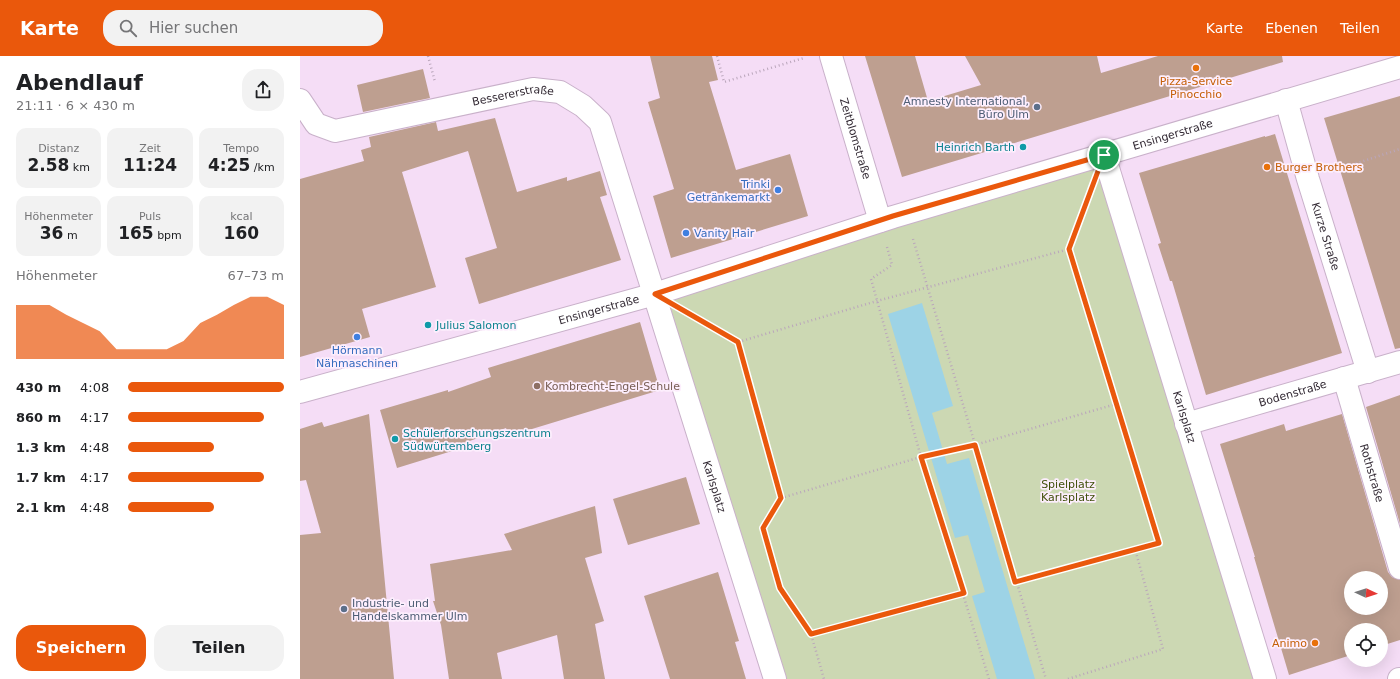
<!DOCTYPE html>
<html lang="de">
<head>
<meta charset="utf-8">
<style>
	:root { --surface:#fff; --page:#f2f2f2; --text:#202124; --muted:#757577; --accent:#ea580c }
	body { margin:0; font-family:"DejaVu Sans",sans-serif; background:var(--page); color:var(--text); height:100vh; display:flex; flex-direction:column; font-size:15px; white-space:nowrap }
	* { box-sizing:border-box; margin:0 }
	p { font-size:13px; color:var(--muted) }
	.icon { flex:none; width:22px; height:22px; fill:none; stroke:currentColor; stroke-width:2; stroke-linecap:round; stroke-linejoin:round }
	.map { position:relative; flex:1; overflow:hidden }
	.side { display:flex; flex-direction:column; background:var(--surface); width:300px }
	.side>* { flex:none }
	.needle { width:26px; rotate:94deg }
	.fabs { position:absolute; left:1044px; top:515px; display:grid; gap:8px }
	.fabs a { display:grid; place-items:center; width:44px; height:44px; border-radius:50%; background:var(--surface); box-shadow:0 4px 16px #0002; font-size:20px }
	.pin { position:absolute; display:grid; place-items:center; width:34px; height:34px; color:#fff; margin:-17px; border:2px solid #fff; border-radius:50%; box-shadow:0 1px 4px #0007 }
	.round { display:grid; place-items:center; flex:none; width:42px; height:42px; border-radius:16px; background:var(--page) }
	.head { display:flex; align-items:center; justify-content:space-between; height:68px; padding:0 16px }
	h1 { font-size:22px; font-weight:800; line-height:30px }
	.stats { display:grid; grid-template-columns:repeat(3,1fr); gap:6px; height:68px; padding:4px 16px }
	.stats div { display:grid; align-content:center; border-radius:10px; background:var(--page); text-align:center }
	.stats b { font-size:17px; font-weight:800 }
	.stats small { font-size:11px; font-weight:400 }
	.stats p { font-size:11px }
	.chart { height:112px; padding:8px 16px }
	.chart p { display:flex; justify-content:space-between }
	.chart svg { width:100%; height:72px; margin-top:4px; fill:var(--accent); opacity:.7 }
	.primary-button { display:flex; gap:8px; margin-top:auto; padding:8px 16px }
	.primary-button a { flex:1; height:46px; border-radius:16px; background:var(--accent); color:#fff; font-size:16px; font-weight:800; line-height:46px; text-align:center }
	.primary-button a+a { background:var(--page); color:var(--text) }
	ul { padding:0 16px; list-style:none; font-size:13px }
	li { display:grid; grid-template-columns:64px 48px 1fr; align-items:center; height:30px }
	li i { height:10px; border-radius:5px; background:var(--accent) }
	header { display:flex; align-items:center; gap:24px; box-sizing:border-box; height:56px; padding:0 20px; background:var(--accent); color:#fff }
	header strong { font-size:19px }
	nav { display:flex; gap:22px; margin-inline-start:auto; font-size:14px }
	.search { width:280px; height:36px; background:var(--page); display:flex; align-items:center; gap:10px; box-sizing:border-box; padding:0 14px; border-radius:16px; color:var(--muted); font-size:15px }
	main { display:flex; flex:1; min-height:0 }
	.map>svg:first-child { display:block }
	.green { fill:#ccd8b3 }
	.water { fill:#9dd3e6 }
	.building { fill:#be9f90; fill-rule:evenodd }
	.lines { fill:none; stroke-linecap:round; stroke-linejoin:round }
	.minor-casing { stroke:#c9b1ca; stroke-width:24 }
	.path { stroke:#baa6bb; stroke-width:2.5; stroke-dasharray:1 3; stroke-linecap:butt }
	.minor { stroke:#fff; stroke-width:22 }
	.route-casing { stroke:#fff; stroke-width:8 }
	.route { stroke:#ea580c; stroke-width:5 }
	.food-dot { fill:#e8710a; stroke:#fdeefd; stroke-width:1.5 }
	.service-dot { fill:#5c6f8a; stroke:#fdeefd; stroke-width:1.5 }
	.culture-dot { fill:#0f9aa8; stroke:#fdeefd; stroke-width:1.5 }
	.shop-dot { fill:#3f7fe0; stroke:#fdeefd; stroke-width:1.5 }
	.education-dot { fill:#8d6e63; stroke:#fdeefd; stroke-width:1.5 }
	.labels { text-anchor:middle; stroke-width:3.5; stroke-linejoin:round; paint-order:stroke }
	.food-label { font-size:11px; fill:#c56008; stroke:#fdeefd }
	.street-label { font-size:11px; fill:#332a34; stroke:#fdeefd }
	.service-label { font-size:11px; fill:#4e5e75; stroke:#fdeefd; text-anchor:end }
	.culture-label { font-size:11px; fill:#0d838f; stroke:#fdeefd; text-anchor:start }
	.shop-label { font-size:11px; fill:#366cbe; stroke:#fdeefd; text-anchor:end }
	.education-label { font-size:11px; fill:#785e54; stroke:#fdeefd; text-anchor:start }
	.park-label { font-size:11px; fill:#41510c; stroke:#fdeefd }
</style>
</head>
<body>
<header>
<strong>Karte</strong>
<div class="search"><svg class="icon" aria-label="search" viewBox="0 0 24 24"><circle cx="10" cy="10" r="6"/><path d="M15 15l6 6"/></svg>Hier suchen</div>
<nav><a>Karte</a><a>Ebenen</a><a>Teilen</a></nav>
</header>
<main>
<section class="side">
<div class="head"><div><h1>Abendlauf</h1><p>21:11 · 6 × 430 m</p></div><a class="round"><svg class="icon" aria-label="share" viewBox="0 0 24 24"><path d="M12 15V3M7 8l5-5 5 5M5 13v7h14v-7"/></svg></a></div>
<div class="stats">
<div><p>Distanz</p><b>2.58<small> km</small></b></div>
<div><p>Zeit</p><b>11:24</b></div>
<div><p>Tempo</p><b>4:25<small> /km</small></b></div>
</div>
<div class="stats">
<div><p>Höhenmeter</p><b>36<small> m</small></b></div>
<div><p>Puls</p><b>165<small> bpm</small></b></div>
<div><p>kcal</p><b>160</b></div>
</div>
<div class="chart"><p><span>Höhenmeter</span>67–73 m</p>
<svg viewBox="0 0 160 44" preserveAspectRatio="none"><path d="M0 44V11L10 11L20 11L30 17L40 22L50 27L60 38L70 38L80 38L90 38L100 33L110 22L120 17L130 11L140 6L150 6L160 11V44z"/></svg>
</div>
<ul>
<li><b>430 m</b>4:08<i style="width:100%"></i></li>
<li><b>860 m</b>4:17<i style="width:87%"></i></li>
<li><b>1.3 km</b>4:48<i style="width:55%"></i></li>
<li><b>1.7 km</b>4:17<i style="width:87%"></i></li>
<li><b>2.1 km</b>4:48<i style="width:55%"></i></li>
</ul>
<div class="primary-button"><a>Speichern</a><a>Teilen</a></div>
</section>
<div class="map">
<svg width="1100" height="623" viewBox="0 0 1100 623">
	<rect width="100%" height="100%" fill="#f5ddf6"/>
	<path class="green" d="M 804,99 L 965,623 L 475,623 L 355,238 Z"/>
	<path class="water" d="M 622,247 L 653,350 L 632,357 L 647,408 L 669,402 L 735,623 L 697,623 L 672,540 L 685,536 L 668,479 L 655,482 L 588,258 Z"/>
	<path class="building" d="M 350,0 L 412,0 L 418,24 L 409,26 L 436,114 L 490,98 L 508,160 L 371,202 L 353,140 L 374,133 L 348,46 L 360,42 Z
		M 565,0 L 615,0 L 628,45 L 681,29 L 665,0 L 797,0 L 801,17 L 858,0 L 982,0 L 983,6 L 602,121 Z
		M 123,13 L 130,42 L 63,56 L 57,29 Z
		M 1100,40 L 1100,292 L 1095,293 L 1024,62 Z
		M 195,62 L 217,136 L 267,121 L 267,125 L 300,115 L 307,139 L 300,141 L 321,204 L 179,248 L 165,202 L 197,192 L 168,95 L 102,116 L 136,231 L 62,253 L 70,281 L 0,301 L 0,123 L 64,105 L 61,94 L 71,91 L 69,81 L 136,66 L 138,75 Z
		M 975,78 L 1042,297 L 906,339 L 872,225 L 870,225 L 858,188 L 861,187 L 839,117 L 965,80 L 965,81 Z
		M 340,266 L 360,334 L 209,380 L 206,372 L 164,387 L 165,391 L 97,412 L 80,354 L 148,334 L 148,336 L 191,321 L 188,312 Z
		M 1100,339 L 1100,468 L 1066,351 Z
		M 69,358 L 94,623 L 0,623 L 0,479 L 21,477 L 6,424 L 0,425 L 0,373 L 22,366 L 24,371 Z
		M 1042,358 L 1088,516 L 1092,521 L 1100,524 L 1100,584 L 1081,590 L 1081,574 L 1051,574 L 1051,599 L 989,619 L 954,501 L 955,501 L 920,388 L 984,368 L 986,375 ZM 1051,522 L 1081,522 L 1081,552 L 1051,552 Z
		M 386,421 L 400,468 L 328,489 L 313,443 Z
		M 295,450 L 302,497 L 285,502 L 304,565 L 295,568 L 305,623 L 264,623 L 257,579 L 197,597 L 202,623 L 149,623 L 141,569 L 133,545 L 135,545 L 130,508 L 212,494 L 204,478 Z
		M 418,516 L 439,585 L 435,586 L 446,623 L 370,623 L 344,540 Z"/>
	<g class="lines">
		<g class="minor-casing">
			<g id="minor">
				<path id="s1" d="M 531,0 L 580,165"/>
				<path id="s2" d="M 0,44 L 16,68 L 35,75 L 233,33 L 260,36 L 283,50 L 300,66 L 475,623"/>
				<path id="s3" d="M 986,44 L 1008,123 L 1068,316"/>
				<path id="s4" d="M 804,99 L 965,623"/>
				<path id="s5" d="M 1044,322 L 1100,512"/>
				<path id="s6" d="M 0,336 L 355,238 L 593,161 L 1100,11"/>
				<path id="s7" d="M 886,368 L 1100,306"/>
				<path d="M 1099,623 L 1100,623"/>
			</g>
		</g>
		<path class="path" d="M 128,0 L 135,26
			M 417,0 L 424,26 L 504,2
			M 1033,115 L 1100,93
			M 613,183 L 746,623
			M 587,191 L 592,209 L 571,223 L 621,401 L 689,623
			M 390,258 L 438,286 L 577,245 L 769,193
			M 438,286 L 481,442 L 463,472 L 480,532 L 511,578 L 524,623
			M 481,442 L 621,401 L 675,389 L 816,348
			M 715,526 L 835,493
			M 511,578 L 664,537
			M 768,623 L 863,593 L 835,493 L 859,487 L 769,193 L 788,142"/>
		<use href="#minor" class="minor"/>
	</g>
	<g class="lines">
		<g class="route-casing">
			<path id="route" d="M 804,99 L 769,193 L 859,487 L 715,526 L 675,389 L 621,401 L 664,537 L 511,578 L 480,532 L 463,472 L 481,442 L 438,286 L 355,238 L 593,160 Z"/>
		</g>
		<use href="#route" class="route"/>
	</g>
	<g class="food-dot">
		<circle cx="896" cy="12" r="4"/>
		<circle cx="967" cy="111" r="4"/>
		<circle cx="1015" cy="587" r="4"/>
	</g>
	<g class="service-dot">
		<circle cx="737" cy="51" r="4"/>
		<circle cx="44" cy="553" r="4"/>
	</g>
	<g class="culture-dot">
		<circle cx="723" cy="91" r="4"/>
		<circle cx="128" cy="269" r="4"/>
		<circle cx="95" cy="383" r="4"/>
	</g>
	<g class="shop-dot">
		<circle cx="478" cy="134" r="4"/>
		<circle cx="386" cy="177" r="4"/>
		<circle cx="57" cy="281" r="4"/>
	</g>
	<circle class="education-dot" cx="237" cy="330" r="4"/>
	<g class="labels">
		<g class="food-label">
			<text x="896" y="29">Pizza-Service<tspan x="896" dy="13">Pinocchio</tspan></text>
			<text x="975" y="115" text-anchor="start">Burger Brothers</text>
			<text x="1007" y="591" text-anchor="end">Animo</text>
		</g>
		<g class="street-label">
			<text dy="4" stroke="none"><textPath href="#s2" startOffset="231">Bessererstraße</textPath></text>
			<text dy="4" stroke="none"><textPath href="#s6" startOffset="910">Ensingerstraße</textPath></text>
			<text dy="4" stroke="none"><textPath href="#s1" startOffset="86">Zeitblomstraße</textPath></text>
			<text dy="4" stroke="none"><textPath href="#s3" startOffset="142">Kurze Straße</textPath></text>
			<text dy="4" stroke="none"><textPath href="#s6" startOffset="310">Ensingerstraße</textPath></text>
			<text dy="4" stroke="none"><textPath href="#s7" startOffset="111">Bodenstraße</textPath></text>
			<text dy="4" stroke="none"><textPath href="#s4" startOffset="274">Karlsplatz</textPath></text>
			<text dy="4" stroke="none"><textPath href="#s5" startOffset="99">Rothstraße</textPath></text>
			<text dy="4" stroke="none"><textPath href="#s2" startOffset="711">Karlsplatz</textPath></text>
		</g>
		<g class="service-label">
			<text x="729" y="49">Amnesty International,<tspan x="729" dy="13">Büro Ulm</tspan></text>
			<text x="52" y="551" text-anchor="start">Industrie- und<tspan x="52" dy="13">Handelskammer Ulm</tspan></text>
		</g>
		<g class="culture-label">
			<text x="715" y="95" text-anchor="end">Heinrich Barth</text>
			<text x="136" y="273">Julius Salomon</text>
			<text x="103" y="381">Schülerforschungszentrum<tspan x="103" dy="13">Südwürtemberg</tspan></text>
		</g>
		<g class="shop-label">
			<text x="470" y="132">Trinki<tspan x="470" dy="13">Getränkemarkt</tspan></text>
			<text x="394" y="181" text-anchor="start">Vanity Hair</text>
			<text x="57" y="298" text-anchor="middle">Hörmann<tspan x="57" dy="13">Nähmaschinen</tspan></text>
		</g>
		<g class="education-label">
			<text x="245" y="334">Kombrecht-Engel-Schule</text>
		</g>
		<g class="park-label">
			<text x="768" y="432">Spielplatz<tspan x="768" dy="13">Karlsplatz</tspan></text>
		</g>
	</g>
</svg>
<div class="fabs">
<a><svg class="needle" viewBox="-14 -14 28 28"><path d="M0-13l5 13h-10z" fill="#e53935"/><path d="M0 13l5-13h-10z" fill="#757577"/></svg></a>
<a><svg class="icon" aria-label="locate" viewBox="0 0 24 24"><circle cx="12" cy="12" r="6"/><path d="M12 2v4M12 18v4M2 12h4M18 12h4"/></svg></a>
</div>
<div class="pin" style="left:804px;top:99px;background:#1e9e55"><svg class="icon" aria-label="arrive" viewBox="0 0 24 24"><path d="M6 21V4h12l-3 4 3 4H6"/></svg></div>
</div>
</main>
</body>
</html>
